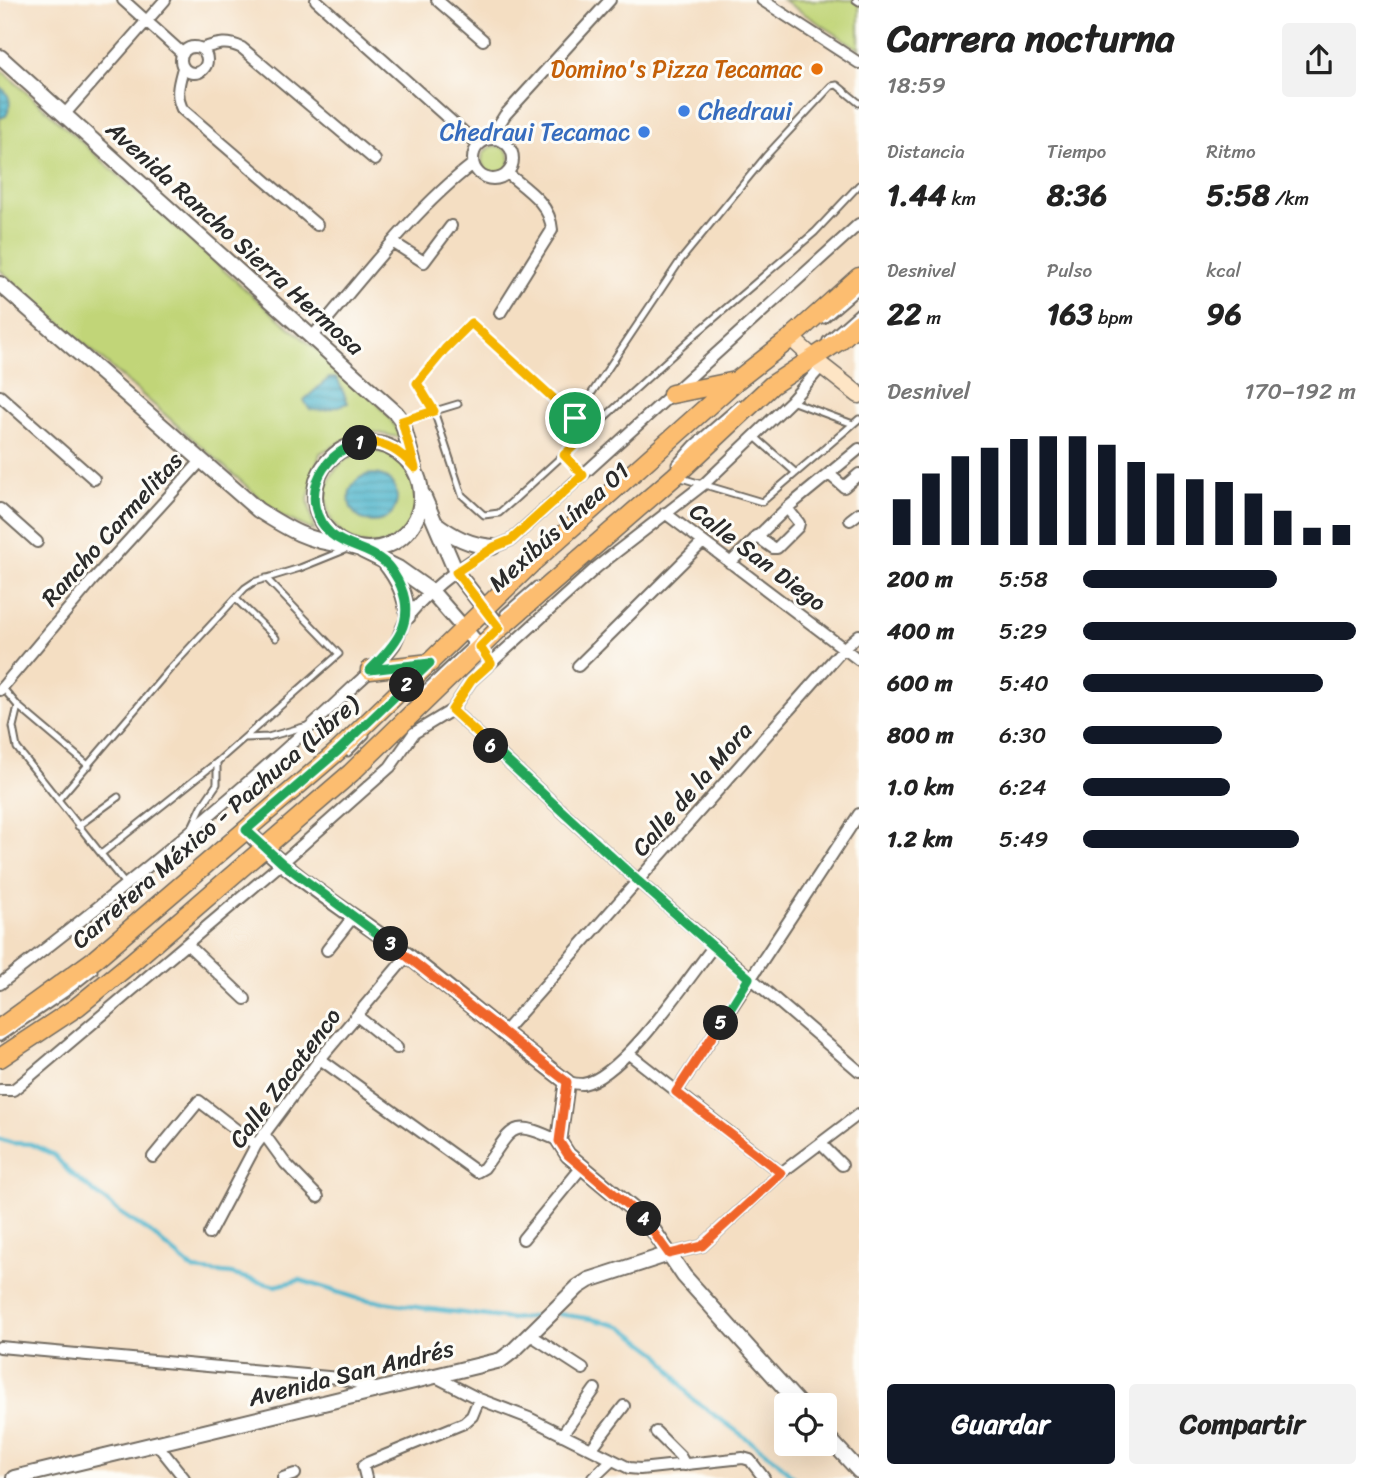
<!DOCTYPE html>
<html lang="es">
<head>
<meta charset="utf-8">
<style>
	:root { --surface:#fff; --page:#f2f2f2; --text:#222; --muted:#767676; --accent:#111827 }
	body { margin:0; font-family:Sriracha,sans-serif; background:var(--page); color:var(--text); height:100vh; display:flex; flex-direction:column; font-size:26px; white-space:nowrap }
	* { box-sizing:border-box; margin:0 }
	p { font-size:23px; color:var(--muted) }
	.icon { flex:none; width:38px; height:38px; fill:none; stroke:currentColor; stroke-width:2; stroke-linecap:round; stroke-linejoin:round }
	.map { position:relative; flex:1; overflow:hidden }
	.side { display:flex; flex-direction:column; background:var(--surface); width:525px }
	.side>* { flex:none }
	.fabs { position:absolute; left:774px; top:1393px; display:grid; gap:14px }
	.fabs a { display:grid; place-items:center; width:63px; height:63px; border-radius:7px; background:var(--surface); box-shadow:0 7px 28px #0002; font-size:35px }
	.pin { position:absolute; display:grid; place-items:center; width:60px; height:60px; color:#fff; margin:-30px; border:4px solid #fff; border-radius:50%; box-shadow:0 2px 7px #0007 }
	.km { position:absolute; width:35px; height:35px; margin:-18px; border-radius:50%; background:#222; color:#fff; font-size:19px; line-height:35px; text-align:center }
	.round { display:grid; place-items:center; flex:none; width:74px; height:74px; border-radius:7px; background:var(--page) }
	.overview { display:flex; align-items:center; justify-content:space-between; height:119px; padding:0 28px }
	h1 { font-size:38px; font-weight:800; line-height:52px }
	.figures { display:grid; grid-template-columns:repeat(3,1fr); gap:10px; height:119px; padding:7px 28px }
	.figures div { display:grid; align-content:center }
	.figures b { font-size:30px; font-weight:800 }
	.figures small { font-size:19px; font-weight:400 }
	.figures p { font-size:19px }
	.chart { height:196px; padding:14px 28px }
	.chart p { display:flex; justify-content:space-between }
	.chart svg { width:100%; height:126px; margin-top:7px; stroke:var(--accent); stroke-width:6 }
	.cta { display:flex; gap:14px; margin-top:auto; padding:14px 28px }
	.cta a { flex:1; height:80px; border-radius:7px; background:var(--accent); color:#fff; font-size:28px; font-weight:800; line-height:80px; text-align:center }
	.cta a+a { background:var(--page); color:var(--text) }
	ul { padding:0 28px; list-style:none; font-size:23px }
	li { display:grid; grid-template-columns:112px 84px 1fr; align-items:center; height:52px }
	li i { height:18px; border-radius:9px; background:var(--accent) }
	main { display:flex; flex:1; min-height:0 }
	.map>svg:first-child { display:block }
	.green { fill:#c1d578; stroke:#768052; stroke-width:2 }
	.water { fill:url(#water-rules); stroke:#3c707b; stroke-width:2 }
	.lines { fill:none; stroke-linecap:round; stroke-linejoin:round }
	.stream { stroke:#4cb4cb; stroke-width:4.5 }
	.service-casing { stroke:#716a60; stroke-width:9 }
	.minor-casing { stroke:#716a60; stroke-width:14 }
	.tertiary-casing { stroke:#716a60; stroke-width:18 }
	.secondary-casing { stroke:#716a60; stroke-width:19 }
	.primary-casing { stroke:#716a60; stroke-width:21 }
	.service { stroke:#fff; stroke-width:5 }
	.minor { stroke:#fff; stroke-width:10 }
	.tertiary { stroke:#fff; stroke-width:14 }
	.secondary { stroke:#fee5c5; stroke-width:16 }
	.primary { stroke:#fcbd6f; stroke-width:18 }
	.split-1-casing { stroke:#fff; stroke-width:14 }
	.split-2-casing { stroke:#fff; stroke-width:14 }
	.split-3-casing { stroke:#fff; stroke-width:14 }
	.split-4-casing { stroke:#fff; stroke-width:14 }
	.split-5-casing { stroke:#fff; stroke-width:14 }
	.split-6-casing { stroke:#fff; stroke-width:14 }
	.split-7-casing { stroke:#fff; stroke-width:14 }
	.split-1 { stroke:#f5b400; stroke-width:9 }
	.split-2 { stroke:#22a559; stroke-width:9 }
	.split-3 { stroke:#22a559; stroke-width:9 }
	.split-4 { stroke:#f0652b; stroke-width:9 }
	.split-5 { stroke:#f0652b; stroke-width:9 }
	.split-6 { stroke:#22a559; stroke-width:9 }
	.split-7 { stroke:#f5b400; stroke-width:9 }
	.food-dot { fill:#e8710a; stroke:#fdfcf7; stroke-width:2.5 }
	.shop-dot { fill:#3f7fe0; stroke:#fdfcf7; stroke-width:2.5 }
	.labels { text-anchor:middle; stroke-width:6; stroke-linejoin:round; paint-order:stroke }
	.food-label { font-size:24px; fill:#c56008; stroke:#fdfcf7; text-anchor:end }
	.shop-label { font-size:24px; fill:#366cbe; stroke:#fdfcf7; text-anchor:start }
	.street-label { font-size:24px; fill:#2b2b2b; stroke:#fdfcf7 }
</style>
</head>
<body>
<main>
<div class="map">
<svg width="859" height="1478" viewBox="0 0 859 1478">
	<defs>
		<pattern id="water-rules" width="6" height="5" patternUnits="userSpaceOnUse" patternTransform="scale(1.75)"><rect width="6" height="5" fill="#4cb4cb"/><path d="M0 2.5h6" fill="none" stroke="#3f93a5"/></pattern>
	</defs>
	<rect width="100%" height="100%" fill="#fdfcf7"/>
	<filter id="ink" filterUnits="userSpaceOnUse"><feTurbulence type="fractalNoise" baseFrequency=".0143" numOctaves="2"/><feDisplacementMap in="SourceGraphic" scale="14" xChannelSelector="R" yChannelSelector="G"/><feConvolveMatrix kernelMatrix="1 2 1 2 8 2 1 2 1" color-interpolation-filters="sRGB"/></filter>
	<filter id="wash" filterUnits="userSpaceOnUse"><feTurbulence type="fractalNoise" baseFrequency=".00686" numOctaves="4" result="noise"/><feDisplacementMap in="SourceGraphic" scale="28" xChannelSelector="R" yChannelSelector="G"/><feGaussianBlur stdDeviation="1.57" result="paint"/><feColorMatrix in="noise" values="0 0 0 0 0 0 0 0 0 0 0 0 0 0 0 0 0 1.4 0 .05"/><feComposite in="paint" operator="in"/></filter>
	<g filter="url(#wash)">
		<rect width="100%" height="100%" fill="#f4dec2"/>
		<path class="green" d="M 783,0 L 859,0 L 859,49 Z
			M 0,69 C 90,148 178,231 269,310 C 311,348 376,388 402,438 L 374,432 L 350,438 L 320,453 L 308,499 L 314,531 L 283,517 L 259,497 L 0,270 Z
			M482 160a14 14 0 1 1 28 0a14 14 0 1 1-28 0Z
			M326 498a47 47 0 1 1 94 0a47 47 0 1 1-94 0Z"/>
		<path class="water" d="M 0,87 C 11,94 12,105 6,116 L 0,118 Z
			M 329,378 L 337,378 L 348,403 C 336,407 321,413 309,409 L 304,400 Z
			M349 498a24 24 0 1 1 48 0a24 24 0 1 1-48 0Z"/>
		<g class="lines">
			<path class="stream" d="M 0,1139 L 12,1143 L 31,1144 L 54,1155 L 69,1172 L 122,1214 L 151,1233 L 194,1270 L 231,1274 L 275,1286 L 300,1280 L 356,1298 L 423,1308 L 511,1319 L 542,1316
				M 558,1314 L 592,1319 L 623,1327 L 659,1354 L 691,1398 L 775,1459 L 794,1478"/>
		</g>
	</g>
	<g filter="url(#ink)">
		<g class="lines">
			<g class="service-casing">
				<path id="service" d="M 856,0 L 859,2
					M 824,320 L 859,290
					M 826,340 L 859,311
					M 791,401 L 853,424
					M 575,418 L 680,261 L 766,156 L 831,86 L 837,85 L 859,103
					M 402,421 L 458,404
					M 590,431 L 471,323 L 445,349 L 417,383 L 434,411 L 462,495 L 484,515 L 499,513 L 515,499 L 698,332 L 815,232 L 859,185
					M 754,436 L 796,473
					M 563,455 L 583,475
					M 675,464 L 693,444 L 739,404
					M 678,477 L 762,502 L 859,419
					M 236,599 L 276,638
					M 504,613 L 536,585
					M 2,687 L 18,706 L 13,727 L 17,748 L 125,884
					M 420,693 L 474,642
					M 18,706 L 89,766
					M 245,738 L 268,737 L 307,726
					M 348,753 L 366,735
					M 58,800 L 169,670 L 245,588 L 254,582 L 300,568 L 352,547
					M 193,825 L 202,806 L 217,784 L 217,762
					M 78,826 L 118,797
					M 101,854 L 217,762 L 339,654 L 266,578
					M 0,1038 L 65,994 L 94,971"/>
			</g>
			<g class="minor-casing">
				<path id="minor" d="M 123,0 L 183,54
					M 316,0 L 478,145
					M 437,0 L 483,40
					M 762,0 L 859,63
					M181 60a13 13 0 1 1 26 0a13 13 0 1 1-26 0Z
					M 201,49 C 217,44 226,40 242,48 L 375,160
					M 183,68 C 179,83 175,94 182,109 L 317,225
					M 64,115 L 165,0
					M 490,139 L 505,115 L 610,0
					M473 159a20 20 0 1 1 40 0a20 20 0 1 1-40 0Z
					M 394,243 L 424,262 L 451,226
					M 500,313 L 552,230 C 550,203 526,189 507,173
					M 313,336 C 362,279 414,209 473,164
					M 0,396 L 94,479
					M 829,474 L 844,487 L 859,474
					M 0,509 L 37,542
					M 665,513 L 859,660
					M 850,520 L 859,513
					M 756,536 L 773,548 L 777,548 L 798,527 L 799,523 L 787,508
					M 730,563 L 787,508 L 859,449
					M 578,666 L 703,542
					M 0,690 L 91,582 L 201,461
					M 452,710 L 638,881 L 859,1071
					M 187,944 L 245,999
					M 327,950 L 353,917
					M 0,984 C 122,890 242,792 354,686 C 367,674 385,659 395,644 C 400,635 402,623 409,615 C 432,586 476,553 511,540 L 859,224
					M 357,1016 L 397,1048
					M 502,1034 L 843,649 L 859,635
					M 629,1054 L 781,1173
					M 320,1059 L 477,1172 L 484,1168 C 514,1128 509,1117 559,1141
					M 567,1082 C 572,1083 579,1084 583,1084 C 623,1077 687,980 713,947
					M 0,1090 L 13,1090 L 22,1083 L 282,863 L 390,767 L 414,733 L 452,710 L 471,681 L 597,567 L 704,484 L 791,401 L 822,366
					M 676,1092 L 859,814
					M 264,1134 L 285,1163 L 318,1197
					M 821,1144 L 842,1165
					M 153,1157 L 199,1101 L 256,1145
					M 209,1234 L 256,1145 L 320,1059 L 407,956
					M 523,1239 L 582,1167
					M 669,1254 L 702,1246 L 781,1173 L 859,1114
					M 529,1334 L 583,1369
					M 0,1347 L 339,1378 L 379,1389
					M 434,1376 L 479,1399 L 529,1418 L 629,1468 L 640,1469 L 743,1458 L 750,1460 L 764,1478
					M 656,1432 L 680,1456 L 685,1465
					M 562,1435 L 595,1389
					M 156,1443 L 184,1478
					M 591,1449 L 624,1406
					M 283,1478 L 295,1474
					M 366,1478 L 363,1466 L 367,1463 L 464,1423 L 472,1416 L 479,1399
					M 593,1478 L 612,1460"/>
			</g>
			<g class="tertiary-casing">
				<path id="tertiary" d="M 0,57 L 396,413 L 402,421 L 415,469
					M 0,284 L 258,510 C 288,529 309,542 345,545
					M315 496a53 53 0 1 1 106 0a53 53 0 1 1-106 0Z
					M 423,495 L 456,572 L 500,628
					M 435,523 C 454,537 469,545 493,547
					M 363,551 L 398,568 L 432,592 L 480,647
					M 386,564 C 399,581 405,595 408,616
					M 246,830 C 293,879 353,914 407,955 C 461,997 512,1041 567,1082 L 559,1141 L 568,1155 L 647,1221 L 684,1276 L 800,1405
					M 824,1433 L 859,1471
					M 14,1478 L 501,1360 L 514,1350 L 578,1287 L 589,1280 L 669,1254"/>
			</g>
			<g class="secondary-casing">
				<path id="secondary" d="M 791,338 L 822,366 L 859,395"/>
			</g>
			<g class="primary-casing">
				<path id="primary" d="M 672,394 L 736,381
					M 370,670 L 430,663
					M 0,1028 L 94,960 L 338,751 L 533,562 L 736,381 L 791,338 L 859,277
					M 0,1058 L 77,1007 L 131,963 L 351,773 L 500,628 L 675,476 L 772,385 L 839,341 L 859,323"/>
			</g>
			<use href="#service" class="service"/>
			<use href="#minor" class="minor"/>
			<use href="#tertiary" class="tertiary"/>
			<use href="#secondary" class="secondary"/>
			<use href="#primary" class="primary"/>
		</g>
	</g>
	<g class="lines" filter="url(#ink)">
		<g class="split-1-casing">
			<path id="split-1" d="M 360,443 C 383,439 401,452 415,468 L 402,421 L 434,411 L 417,383 L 445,349 L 471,323 L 575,418"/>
		</g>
		<g class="split-2-casing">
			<path id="split-2" d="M 360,443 C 319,453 297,503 331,534 C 346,547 368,548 383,561 C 390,566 398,579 401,587 C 416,624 394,645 370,670 L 430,663 L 407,685"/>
		</g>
		<g class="split-3-casing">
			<path id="split-3" d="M 391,944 L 282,863 L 246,830 L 338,751 L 407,685"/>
		</g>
		<g class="split-4-casing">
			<path id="split-4" d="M 391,944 L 567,1082 L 559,1141 L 568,1155 L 644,1219"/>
		</g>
		<g class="split-5-casing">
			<path id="split-5" d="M 644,1219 L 669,1254 L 702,1246 L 781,1173 L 676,1092 L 721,1023"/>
		</g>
		<g class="split-6-casing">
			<path id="split-6" d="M 491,746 L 638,881 L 749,978 L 721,1023"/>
		</g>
		<g class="split-7-casing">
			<path id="split-7" d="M 491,746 L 452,710 L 471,681 L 491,663 L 480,647 L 499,628 L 456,572 L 494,547 L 511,540 L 583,475 L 564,455 L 590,431 L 575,418"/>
		</g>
		<use href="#split-1" class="split-1"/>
		<use href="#split-2" class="split-2"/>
		<use href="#split-3" class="split-3"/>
		<use href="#split-4" class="split-4"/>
		<use href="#split-5" class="split-5"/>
		<use href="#split-6" class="split-6"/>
		<use href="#split-7" class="split-7"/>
	</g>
	<circle class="food-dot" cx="817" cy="69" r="7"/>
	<g class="shop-dot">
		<circle cx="684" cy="111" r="7"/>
		<circle cx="644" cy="132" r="7"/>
	</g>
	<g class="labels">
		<g class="food-label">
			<text x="803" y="77">Domino's Pizza Tecamac</text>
		</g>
		<g class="shop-label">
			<text x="698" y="119">Chedraui</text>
			<text x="630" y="140" text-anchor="end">Chedraui Tecamac</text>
		</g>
		<g class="street-label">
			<text transform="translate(235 238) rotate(42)" y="8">Avenida Rancho Sierra Hermosa</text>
			<text transform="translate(559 527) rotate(-42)" y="8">Mexibús Línea 01</text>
			<text transform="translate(112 529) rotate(-48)" y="8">Rancho Carmelitas</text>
			<text transform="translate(758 557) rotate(37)" y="8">Calle San Diego</text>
			<text transform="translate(692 789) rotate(-49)" y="8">Calle de la Mora</text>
			<text transform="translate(215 822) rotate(-41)" y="8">Carretera México - Pachuca (Libre)</text>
			<text transform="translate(285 1078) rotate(-53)" y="8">Calle Zacatenco</text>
			<text transform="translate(351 1373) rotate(-14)" y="8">Avenida San Andrés</text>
		</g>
	</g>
</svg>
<div class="fabs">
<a><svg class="icon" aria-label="locate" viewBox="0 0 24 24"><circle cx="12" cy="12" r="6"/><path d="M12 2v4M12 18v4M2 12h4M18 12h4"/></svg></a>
</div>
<div class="pin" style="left:575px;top:418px;background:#1e9e55"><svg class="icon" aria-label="arrive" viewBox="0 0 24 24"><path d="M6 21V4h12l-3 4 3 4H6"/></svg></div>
<b class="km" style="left:360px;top:443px">1</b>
<b class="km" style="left:407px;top:685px">2</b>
<b class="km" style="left:391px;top:944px">3</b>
<b class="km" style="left:644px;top:1219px">4</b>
<b class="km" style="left:721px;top:1023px">5</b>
<b class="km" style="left:491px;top:746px">6</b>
</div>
<section class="side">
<div class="overview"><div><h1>Carrera nocturna</h1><p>18:59</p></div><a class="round"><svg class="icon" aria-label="share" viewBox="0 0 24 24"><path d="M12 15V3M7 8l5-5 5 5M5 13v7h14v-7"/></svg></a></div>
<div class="figures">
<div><p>Distancia</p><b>1.44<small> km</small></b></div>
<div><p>Tiempo</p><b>8:36</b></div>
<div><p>Ritmo</p><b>5:58<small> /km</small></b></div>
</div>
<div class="figures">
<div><p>Desnivel</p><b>22<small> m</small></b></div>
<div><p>Pulso</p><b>163<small> bpm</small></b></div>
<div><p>kcal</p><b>96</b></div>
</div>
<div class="chart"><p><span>Desnivel</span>170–192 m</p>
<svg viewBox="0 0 160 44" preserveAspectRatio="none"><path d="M5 44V28M15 44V19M25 44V13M35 44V10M45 44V7M55 44V6M65 44V6M75 44V9M85 44V15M95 44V19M105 44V21M115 44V22M125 44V26M135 44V32M145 44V38M155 44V37"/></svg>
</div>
<ul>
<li><b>200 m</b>5:58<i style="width:71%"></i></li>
<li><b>400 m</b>5:29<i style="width:100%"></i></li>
<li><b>600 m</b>5:40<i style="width:88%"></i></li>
<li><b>800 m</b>6:30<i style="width:51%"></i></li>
<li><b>1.0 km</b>6:24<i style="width:54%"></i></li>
<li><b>1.2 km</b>5:49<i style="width:79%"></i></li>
</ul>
<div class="cta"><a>Guardar</a><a>Compartir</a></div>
</section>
</main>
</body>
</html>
